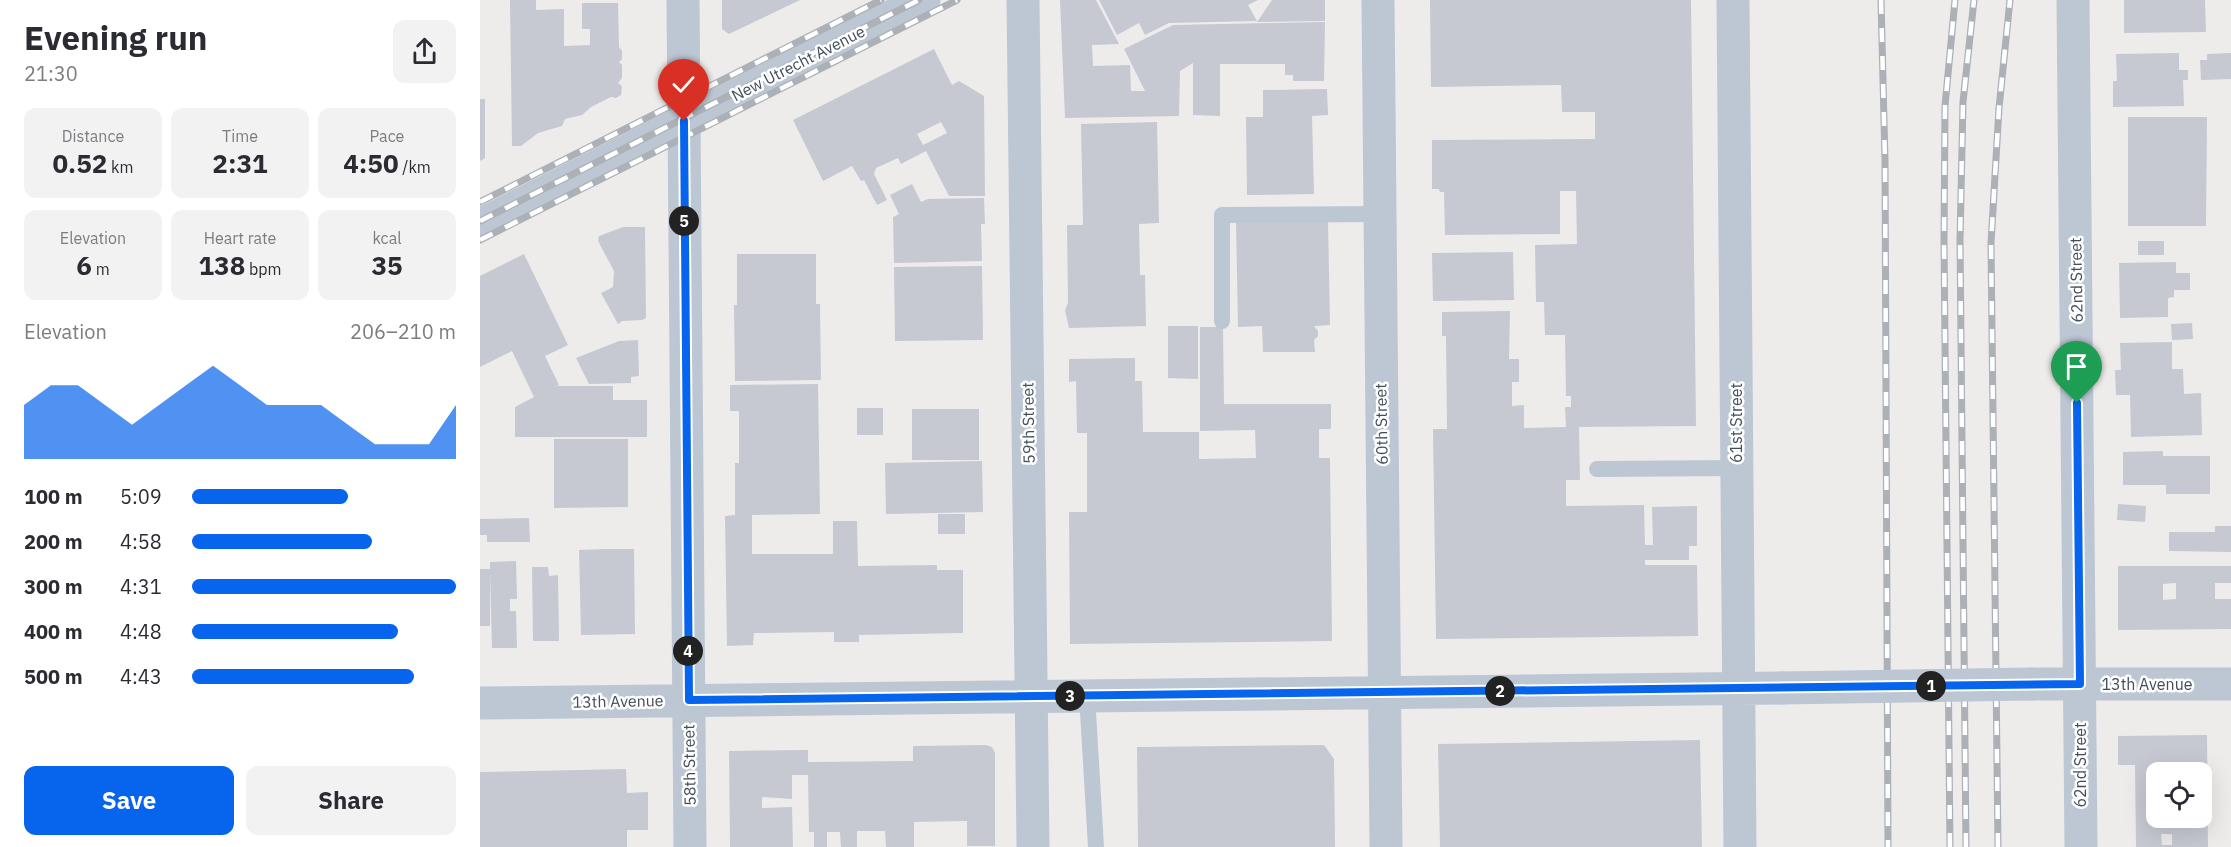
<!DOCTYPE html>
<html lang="en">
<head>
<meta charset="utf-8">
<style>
	:root { --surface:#fff; --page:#f2f2f3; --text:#2b2b33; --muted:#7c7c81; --accent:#0764ec }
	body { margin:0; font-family:"IBM Plex Sans",sans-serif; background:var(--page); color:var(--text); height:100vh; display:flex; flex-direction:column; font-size:22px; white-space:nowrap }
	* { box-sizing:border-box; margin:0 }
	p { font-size:20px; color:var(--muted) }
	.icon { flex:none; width:33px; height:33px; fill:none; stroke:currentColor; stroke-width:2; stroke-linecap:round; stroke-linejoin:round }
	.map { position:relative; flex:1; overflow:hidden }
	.drawer { display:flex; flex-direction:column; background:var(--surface); width:480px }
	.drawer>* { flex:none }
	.buttons { position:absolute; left:1666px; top:762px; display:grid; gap:12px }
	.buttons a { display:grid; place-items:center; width:66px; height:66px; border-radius:12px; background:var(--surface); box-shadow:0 6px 24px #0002; font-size:30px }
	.pin { position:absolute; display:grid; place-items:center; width:51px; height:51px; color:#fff; margin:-62px -26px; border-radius:50% 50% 50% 0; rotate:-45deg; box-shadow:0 0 6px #0007 }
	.pin .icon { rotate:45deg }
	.km { position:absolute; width:30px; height:30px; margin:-15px; border-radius:50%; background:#222; color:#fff; font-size:16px; line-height:30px; text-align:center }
	.round { display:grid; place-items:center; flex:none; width:63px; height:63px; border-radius:12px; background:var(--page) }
	.summary { display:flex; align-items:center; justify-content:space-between; height:102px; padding:0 24px }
	h1 { font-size:33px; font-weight:700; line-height:45px }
	.metrics { display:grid; grid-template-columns:repeat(3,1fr); gap:9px; height:102px; padding:6px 24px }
	.metrics div { display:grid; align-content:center; border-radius:12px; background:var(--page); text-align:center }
	.metrics b { font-size:26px; font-weight:700 }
	.metrics small { font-size:16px; font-weight:400 }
	.metrics p { font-size:16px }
	.chart { height:168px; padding:12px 24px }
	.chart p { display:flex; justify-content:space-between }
	.chart svg { width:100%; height:108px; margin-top:6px; fill:var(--accent); opacity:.7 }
	.cta { display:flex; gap:12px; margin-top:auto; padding:12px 24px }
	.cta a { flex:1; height:69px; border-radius:12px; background:var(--accent); color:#fff; font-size:24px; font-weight:700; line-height:69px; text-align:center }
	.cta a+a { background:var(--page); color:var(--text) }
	ul { padding:0 24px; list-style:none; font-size:20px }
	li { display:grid; grid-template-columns:96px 72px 1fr; align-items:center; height:45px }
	li i { height:15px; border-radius:8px; background:var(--accent) }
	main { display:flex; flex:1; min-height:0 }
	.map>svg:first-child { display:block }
	.building { fill:#c6c9d2; fill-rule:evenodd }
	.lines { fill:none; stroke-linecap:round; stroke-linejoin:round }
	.service { stroke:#bcc7d3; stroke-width:16 }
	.minor { stroke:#bcc7d3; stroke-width:33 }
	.tertiary { stroke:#bcc7d3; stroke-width:33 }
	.rail-casing { stroke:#acb0b7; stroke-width:7 }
	.rail { stroke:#fff; stroke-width:4.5; stroke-dasharray:14; stroke-linecap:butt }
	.minor-bridge { stroke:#bcc7d3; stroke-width:33 }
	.route-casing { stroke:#fff; stroke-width:12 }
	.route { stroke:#0764ec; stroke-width:8 }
	.labels { text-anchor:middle; stroke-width:5; stroke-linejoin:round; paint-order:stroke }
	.street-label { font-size:16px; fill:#424e5a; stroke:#fff }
</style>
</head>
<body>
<main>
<section class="drawer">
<div class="summary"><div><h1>Evening run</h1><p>21:30</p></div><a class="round"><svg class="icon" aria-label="share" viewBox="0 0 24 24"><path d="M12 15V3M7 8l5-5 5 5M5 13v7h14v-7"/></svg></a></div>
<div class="metrics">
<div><p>Distance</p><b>0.52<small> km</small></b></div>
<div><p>Time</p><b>2:31</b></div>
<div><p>Pace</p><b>4:50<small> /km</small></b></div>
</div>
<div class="metrics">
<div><p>Elevation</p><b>6<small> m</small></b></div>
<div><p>Heart rate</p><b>138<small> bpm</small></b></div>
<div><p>kcal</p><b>35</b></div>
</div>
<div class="chart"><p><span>Elevation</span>206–210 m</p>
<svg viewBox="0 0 160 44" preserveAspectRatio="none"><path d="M0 44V22L10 14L20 14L30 22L40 30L50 22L60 14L70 6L80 14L90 22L100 22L110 22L120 30L130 38L140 38L150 38L160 22V44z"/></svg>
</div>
<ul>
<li><b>100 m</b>5:09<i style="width:59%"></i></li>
<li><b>200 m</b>4:58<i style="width:68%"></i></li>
<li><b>300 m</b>4:31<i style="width:100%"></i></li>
<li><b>400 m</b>4:48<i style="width:78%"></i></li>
<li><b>500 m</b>4:43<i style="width:84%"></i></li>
</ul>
<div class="cta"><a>Save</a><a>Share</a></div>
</section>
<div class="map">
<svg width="1751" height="847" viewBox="0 0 1751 847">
	<rect width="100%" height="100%" fill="#eeebeb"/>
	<path class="building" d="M 30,0 L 56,0 L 56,10 L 84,9 L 84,46 L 110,45 L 110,29 L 102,29 L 102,3 L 138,3 L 139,47 L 142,51 L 142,59 L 139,62 L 142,65 L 142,78 L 138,83 L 142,86 L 141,95 L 136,98 L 131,97 L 111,107 L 102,115 L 85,119 L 82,126 L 58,133 L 41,146 L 32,146 Z
		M 242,0 L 320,0 L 249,34 L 242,29 Z
		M 580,0 L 616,0 L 639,44 L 612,45 L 613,66 L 650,65 L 651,91 L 665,91 L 644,49 L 693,25 L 845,22 L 844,81 L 813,81 L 813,75 L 805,75 L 805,64 L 740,64 L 740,116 L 713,115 L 713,63 L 700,71 L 699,116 L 585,118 Z
		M 619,0 L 778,0 L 768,5 L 777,21 L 689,23 L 665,35 L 659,23 L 637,35 Z
		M 792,0 L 845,0 L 845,21 L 777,22 Z
		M 950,0 L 1211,0 L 1216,426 L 1099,427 L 1100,480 L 1086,480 L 1086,506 L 1164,505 L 1165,545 L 1173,545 L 1172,507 L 1217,506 L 1217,546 L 1209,546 L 1209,560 L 1165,560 L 1165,565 L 1217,565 L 1218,636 L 956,639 L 953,429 L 967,429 L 966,336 L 962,336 L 962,312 L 1030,311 L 1029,359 L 1039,359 L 1039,382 L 1032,382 L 1032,406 L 1044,405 L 1044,428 L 1086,427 L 1085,407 L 1091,407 L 1091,396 L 1086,396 L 1085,335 L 1065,335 L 1064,302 L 1056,302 L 1055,245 L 1097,244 L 1096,191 L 1080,191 L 1080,234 L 965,235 L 964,192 L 960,192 L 959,189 L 952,189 L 952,140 L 1115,139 L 1115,112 L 1082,112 L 1081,85 L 951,87 Z
		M 1644,0 L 1725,0 L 1726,32 L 1644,33 Z
		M 454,49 L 472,85 L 479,81 L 504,96 L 505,196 L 469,196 L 446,151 L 421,164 L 418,158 L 396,168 L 394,174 L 407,200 L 397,205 L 384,180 L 381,181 L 372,166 L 343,181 L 313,120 ZM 461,122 L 467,133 L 443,145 L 437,134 Z
		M 1699,53 L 1699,70 L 1708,70 L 1708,80 L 1703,80 L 1704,106 L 1633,107 L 1633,81 L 1637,81 L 1636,54 Z
		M 1751,53 L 1751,79 L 1721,80 L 1720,60 L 1727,60 L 1727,54 Z
		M 847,89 L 848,115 L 832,116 L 834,194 L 767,195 L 766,117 L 783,117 L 783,90 Z
		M 0,99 L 5,99 L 5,158 L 0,161 Z
		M 1648,117 L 1727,117 L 1726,226 L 1648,226 Z
		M 677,122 L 679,223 L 659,224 L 660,275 L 665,275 L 666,326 L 589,328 L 585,310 L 588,303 L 587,225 L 603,225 L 601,124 Z
		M 432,184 L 441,202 L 448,199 L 504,198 L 505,224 L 501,224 L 502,261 L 414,263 L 413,217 L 419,214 L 410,195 Z
		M 848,220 L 850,325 L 834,326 L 838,331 L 838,336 L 834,340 L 835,352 L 783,352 L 782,326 L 758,327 L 756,221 Z
		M 143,227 L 165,227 L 166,318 L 162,320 L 142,321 L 138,324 L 121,293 L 133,287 L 134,271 L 118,241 L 119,236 Z
		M 1658,241 L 1684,241 L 1684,255 L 1658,255 Z
		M 1033,252 L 1034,300 L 953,301 L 952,253 Z
		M 44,254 L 88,345 L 65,356 L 79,385 L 76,386 L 133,386 L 133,400 L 167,400 L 167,437 L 35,437 L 35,407 L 54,397 L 32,351 L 0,367 L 0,276 Z
		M 257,254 L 336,254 L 336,304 L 340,304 L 341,380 L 255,381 L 254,305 L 257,305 Z
		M 1696,262 L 1696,273 L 1710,273 L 1710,290 L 1694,290 L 1694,297 L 1688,298 L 1688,317 L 1640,318 L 1639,263 Z
		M 502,266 L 503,340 L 415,341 L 414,267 Z
		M 1712,323 L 1713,339 L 1692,340 L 1691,324 Z
		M 688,326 L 718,326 L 718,379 L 688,378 Z
		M 720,327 L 743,327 L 744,404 L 851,404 L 851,429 L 839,429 L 839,458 L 850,458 L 852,641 L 590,644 L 589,512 L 607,512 L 607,433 L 597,433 L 596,381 L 589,382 L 589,359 L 655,358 L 655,381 L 662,381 L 663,432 L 719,432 L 719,459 L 776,458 L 775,430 L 720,431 Z
		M 158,340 L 159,376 L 151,377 L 151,383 L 109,384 L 96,358 L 139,341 Z
		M 1692,342 L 1692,369 L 1703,369 L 1704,394 L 1721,393 L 1722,435 L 1651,437 L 1650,395 L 1636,395 L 1635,370 L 1641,370 L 1640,343 Z
		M 338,384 L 340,514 L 272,515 L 272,554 L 353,554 L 353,521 L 377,521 L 378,566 L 457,565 L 457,570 L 483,570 L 483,633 L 379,635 L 379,642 L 354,642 L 354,632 L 274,633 L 273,645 L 247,646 L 245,516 L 255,515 L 255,463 L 259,463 L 259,411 L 250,411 L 250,385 Z
		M 377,408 L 403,408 L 403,435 L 377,435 Z
		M 432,409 L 499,409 L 499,460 L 432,460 Z
		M 74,439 L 148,439 L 148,507 L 74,508 Z
		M 1683,451 L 1683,456 L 1730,456 L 1730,494 L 1686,494 L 1686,485 L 1643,485 L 1643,452 Z
		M 502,461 L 503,512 L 406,514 L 405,463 Z
		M 1638,504 L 1666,506 L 1665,522 L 1637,520 Z
		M 458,514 L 485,514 L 485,534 L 458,534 Z
		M 49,518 L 50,542 L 7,542 L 7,535 L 0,535 L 0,519 Z
		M 1735,526 L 1751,526 L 1751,552 L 1689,551 L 1689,532 L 1735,532 Z
		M 127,549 L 154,549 L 155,634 L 101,635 L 99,550 Z
		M 36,561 L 37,599 L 30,599 L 30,611 L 36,611 L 37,648 L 12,648 L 10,573 L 10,626 L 0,626 L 0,569 L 10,569 L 10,562 Z
		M 1638,566 L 1751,566 L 1751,583 L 1735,583 L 1735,599 L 1751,599 L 1751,629 L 1638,630 ZM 1696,583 L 1696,599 L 1683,600 L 1683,584 Z
		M 52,567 L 68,567 L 69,576 L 78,575 L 79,641 L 53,641 Z
		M 1727,735 L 1728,847 L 1656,847 L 1655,765 L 1638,765 L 1638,736 ZM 1677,772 L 1722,772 L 1722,818 L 1677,818 ZM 1681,834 L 1692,834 L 1692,845 L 1682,845 Z
		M 1220,740 L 1222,847 L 960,847 L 958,744 Z
		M 506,745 L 512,747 L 515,753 L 515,846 L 487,846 L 487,821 L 434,822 L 434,847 L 406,847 L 405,831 L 377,831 L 377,847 L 361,847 L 360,832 L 347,832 L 347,847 L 334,847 L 334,832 L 329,832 L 328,775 L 312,775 L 312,799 L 282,797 L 282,808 L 312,807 L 313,847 L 250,847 L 249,751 L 328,750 L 328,762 L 433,761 L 433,746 Z
		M 844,745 L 854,759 L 855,847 L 658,847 L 657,747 Z
		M 146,769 L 147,793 L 168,792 L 168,830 L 147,830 L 147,847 L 0,847 L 0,772 Z"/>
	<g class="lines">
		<path class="service" d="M 742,321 L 742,215 L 900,214
			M 1117,469 L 1257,468
			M 607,695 L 616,847"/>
		<path class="minor" d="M 203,0 L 210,847
			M 543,0 L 553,847
			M 898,0 L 906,847
			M 1253,0 L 1260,847
			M 1593,0 L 1601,847
			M 1551,684 L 1751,684
			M 0,703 L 1302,688"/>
		<path class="tertiary" d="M 0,225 L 444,0"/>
		<g class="rail-casing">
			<path id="rail" d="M 1401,0 L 1405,160 L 1408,847
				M 0,202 L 401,0
				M 0,221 L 439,0
				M 0,240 L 477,0
				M 1470,847 L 1464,242 L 1465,106 L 1475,0
				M 1486,847 L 1480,240 L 1483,102 L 1494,0
				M 1518,847 L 1511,243 L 1519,108 L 1530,0"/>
		</g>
		<use href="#rail" class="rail"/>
		<path class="minor-bridge" d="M 1302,688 L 1551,684"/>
	</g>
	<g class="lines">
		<g class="route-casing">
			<path id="route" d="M 204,121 L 209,700 L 1600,684 L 1597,403"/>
		</g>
		<use href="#route" class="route"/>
	</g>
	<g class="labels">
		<g class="street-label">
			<text transform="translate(318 63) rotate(-27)" y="6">New Utrecht Avenue</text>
			<text transform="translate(1596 280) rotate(-91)" y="6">62nd Street</text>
			<text transform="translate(548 423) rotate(-91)" y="6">59th Street</text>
			<text transform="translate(1256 423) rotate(-90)" y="6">61st Street</text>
			<text transform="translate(901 424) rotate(-91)" y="6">60th Street</text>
			<text x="1667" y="690">13th Avenue</text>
			<text transform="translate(138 701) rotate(-1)" y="6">13th Avenue</text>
			<text transform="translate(209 765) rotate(-91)" y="6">58th Street</text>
			<text transform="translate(1600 765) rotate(-90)" y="6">62nd Street</text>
		</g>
	</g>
</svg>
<div class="buttons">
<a><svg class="icon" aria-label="locate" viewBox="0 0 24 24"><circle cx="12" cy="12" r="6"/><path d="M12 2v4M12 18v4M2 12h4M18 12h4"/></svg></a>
</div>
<div class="pin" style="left:1597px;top:403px;background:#1e9e55"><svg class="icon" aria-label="arrive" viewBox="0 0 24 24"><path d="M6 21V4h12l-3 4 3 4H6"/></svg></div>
<div class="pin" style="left:204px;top:121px;background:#d93025"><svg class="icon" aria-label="check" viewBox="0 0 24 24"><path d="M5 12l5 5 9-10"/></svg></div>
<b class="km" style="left:1451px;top:686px">1</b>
<b class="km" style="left:1020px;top:691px">2</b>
<b class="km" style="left:590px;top:696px">3</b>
<b class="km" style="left:208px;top:651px">4</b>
<b class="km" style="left:204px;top:221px">5</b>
</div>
</main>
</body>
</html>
